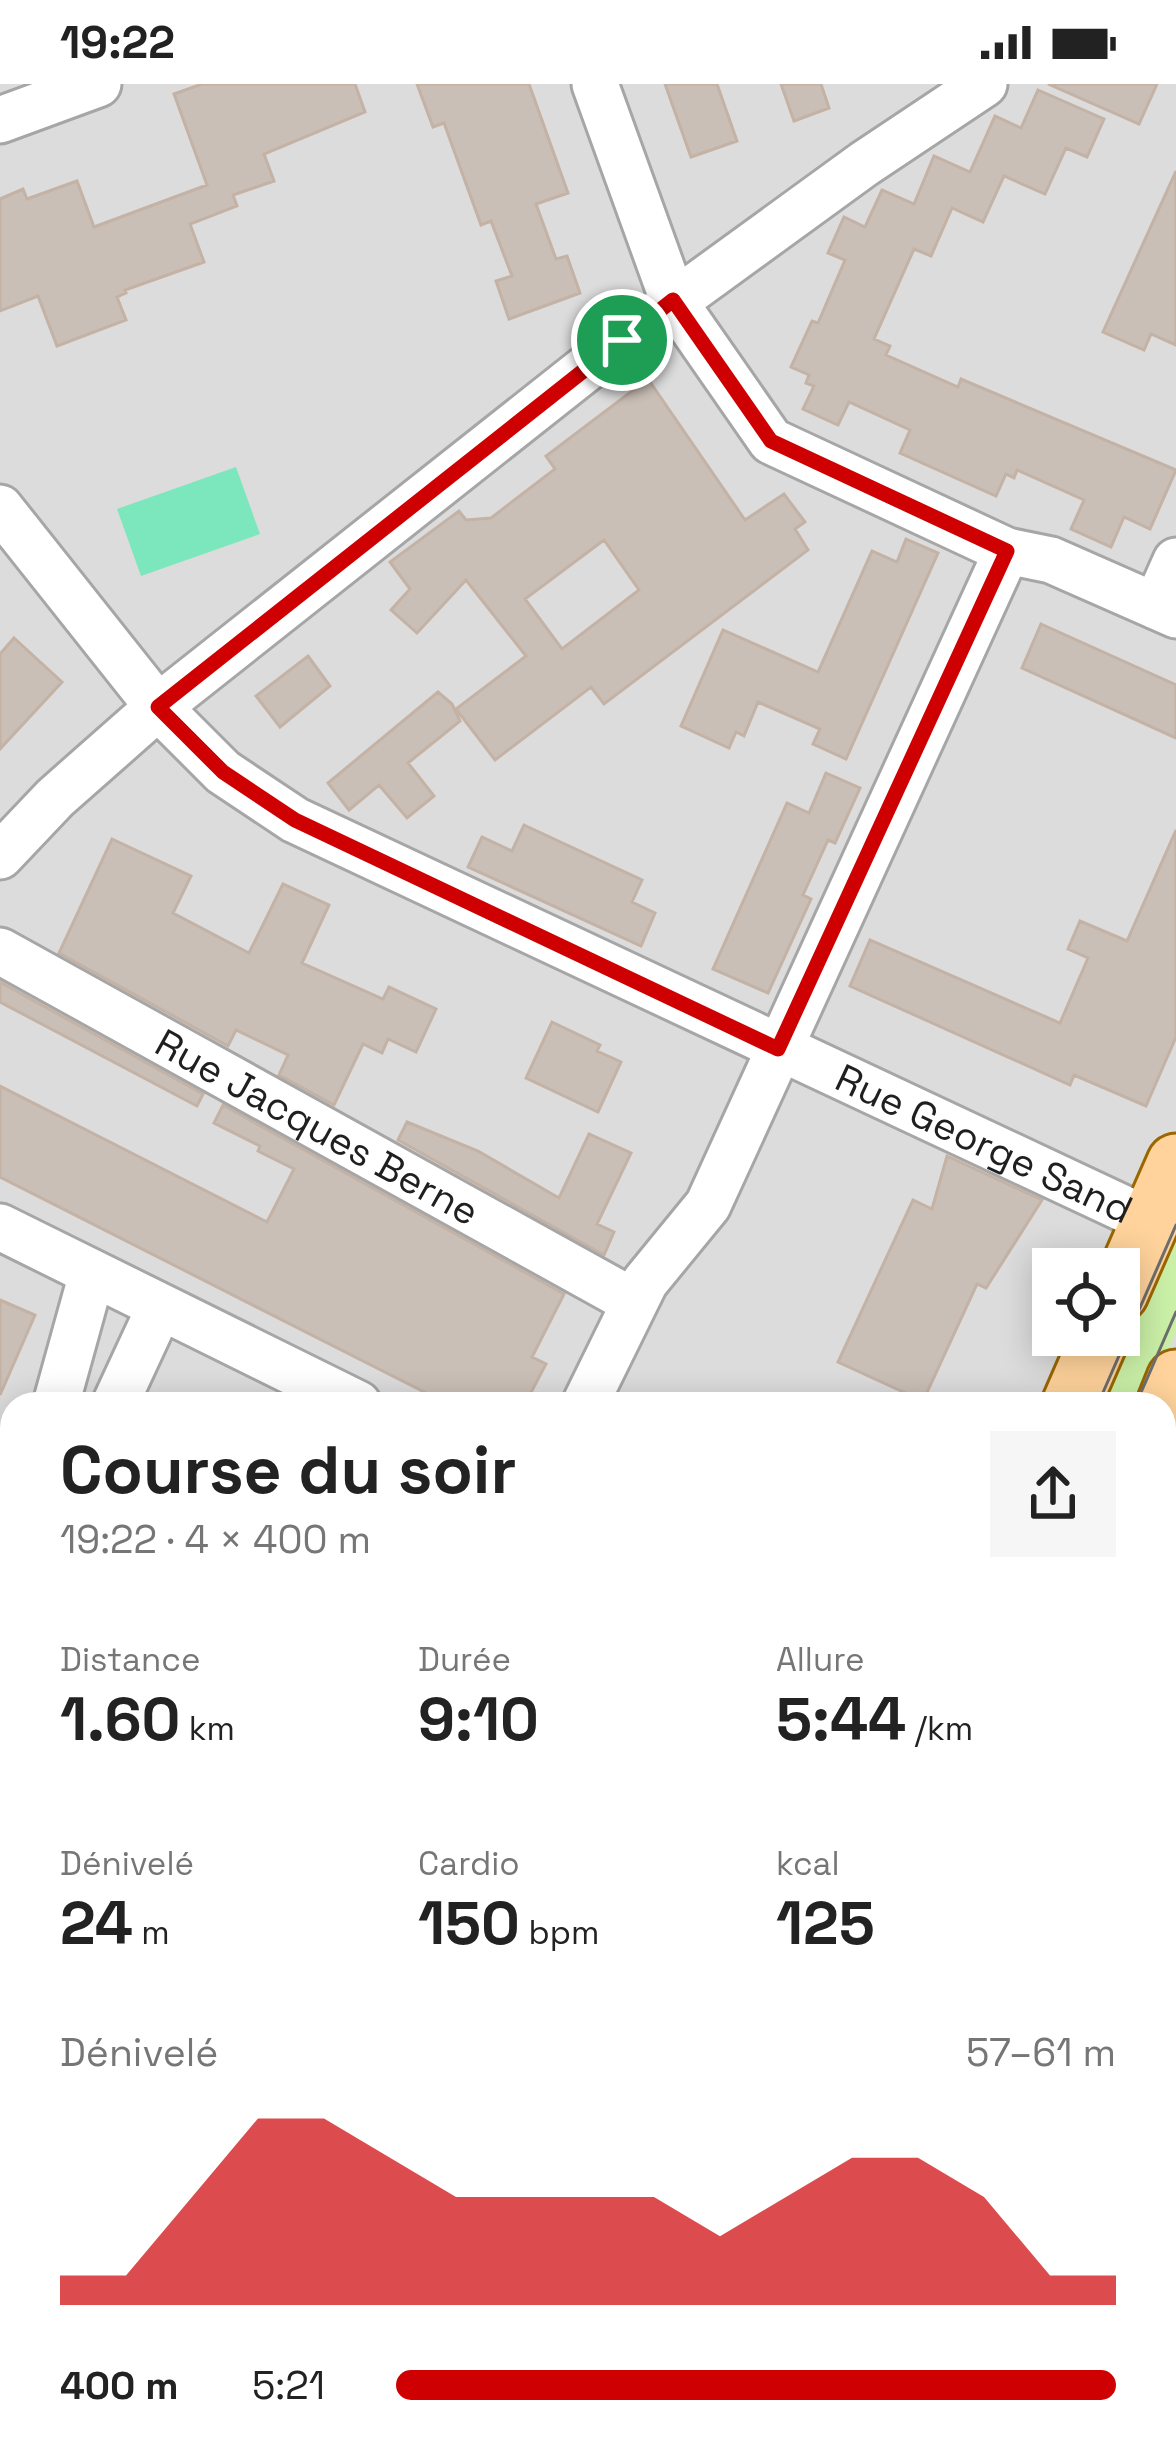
<!DOCTYPE html>
<html lang="fr">
<head>
<meta charset="utf-8">
<style>
	:root { --surface:#fff; --page:#f6f6f6; --text:#222; --muted:#767676; --accent:#ce0002 }
	body { margin:0; font-family:"Space Grotesk",sans-serif; background:var(--page); color:var(--text); height:100vh; display:flex; flex-direction:column; font-size:45px; white-space:nowrap }
	* { box-sizing:border-box; margin:0 }
	p { font-size:39px; color:var(--muted) }
	.icon { flex:none; width:66px; height:66px; fill:none; stroke:currentColor; stroke-width:2; stroke-linecap:round; stroke-linejoin:round }
	.map { position:relative; flex:1; overflow:hidden }
	.side { position:absolute; left:0px; top:1308px; width:1176px; height:1065px; display:flex; flex-direction:column; background:var(--surface); border-radius:36px 36px 0 0; box-shadow:0 6px 30px #0003 }
	.side>* { flex:none }
	.fabs { position:absolute; left:1032px; top:1164px; display:grid; gap:24px }
	.fabs a { display:grid; place-items:center; width:108px; height:108px; border-radius:0px; background:var(--surface); box-shadow:0 6px 30px #0003; font-size:60px }
	.pin { position:absolute; display:grid; place-items:center; width:102px; height:102px; color:#fff; margin:-51px; border:6px solid #fff; border-radius:50%; box-shadow:0 3px 12px #0007 }
	.round { display:grid; place-items:center; flex:none; width:126px; height:126px; border-radius:0px; background:var(--page) }
	.head { display:flex; align-items:center; justify-content:space-between; height:204px; padding:0 60px }
	h1 { font-size:66px; font-weight:600; line-height:90px }
	.figures { display:grid; grid-template-columns:repeat(3,1fr); gap:18px; height:204px; padding:12px 60px }
	.figures div { display:grid; align-content:center }
	.figures b { font-size:60px; font-weight:600 }
	.figures small { font-size:33px; font-weight:400 }
	.figures p { font-size:33px }
	.chart { height:336px; padding:24px 60px }
	.chart p { display:flex; justify-content:space-between }
	.chart svg { width:100%; height:216px; margin-top:12px; fill:var(--accent); opacity:.7 }
	ul { padding:0 60px; list-style:none; font-size:39px }
	li { display:grid; grid-template-columns:192px 144px 1fr; align-items:center; height:90px }
	li i { height:30px; border-radius:15px; background:var(--accent) }
	.status { display:flex; justify-content:space-between; align-items:center; height:84px; padding:0 60px; background:var(--surface); direction:ltr }
	.status svg { height:33px; fill:currentColor }
	.map>svg:first-child { display:block }
	.residential { fill:#dddcdc; fill-rule:evenodd }
	.grass { fill:#caefa6 }
	.pitch { fill:#7ce6bc }
	.parking { fill:#e3e3e3 }
	.building { fill:#c9bfb7; stroke:#c4b2a5; stroke-width:3; fill-rule:evenodd }
	.lines { fill:none; stroke-linecap:round; stroke-linejoin:round }
	.minor-casing { stroke:#a6a6a6; stroke-width:51 }
	.major-casing { stroke:#9a6600; stroke-width:63 }
	.path { stroke:#ff7567; stroke-width:8; stroke-dasharray:6 6; stroke-linecap:butt }
	.minor { stroke:#fff; stroke-width:45 }
	.major { stroke:#ffd39b; stroke-width:57 }
	.tram { stroke:#6d6d6d; stroke-width:3 }
	.route-casing { stroke:#fff; stroke-width:24 }
	.route { stroke:#ce0002; stroke-width:15 }
	.labels { text-anchor:middle; stroke-width:9; stroke-linejoin:round; paint-order:stroke }
	.street-label { font-size:39px; fill:#1f1f1f; stroke:#fff }
</style>
</head>
<body>
<div class="status"><b>19:22</b><svg viewBox="0 0 49 12"><path d="M0 12V9h3v3zM5 12V6h3v6zM10 12V3h3v9zM15 12V0h3v12zM26 1h20v11H26zM47 4h2v5h-2z"/></svg></div>
<div class="map">
<svg width="1176" height="2372" viewBox="0 0 1176 2372">
	<rect width="100%" height="100%" fill="#f1ece4"/>
	<path class="residential" d="M 0,0 L 1176,0 L 1176,2372 L 0,2372 ZM 1053,1185 L 1119,1185 L 1119,1251 L 1053,1251 ZM 12,1320 L 1164,1320 L 1164,2361 L 12,2361 Z"/>
	<path class="grass" d="M 1176,1123 L 1176,1248 L 1145,1320 L 1089,1320 Z"/>
	<path class="pitch" d="M 236,383 L 260,450 L 141,492 L 117,425 Z"/>
	<path class="parking" d="M 895,2361 L 1032,2361 L 1027,2372 L 920,2372 Z"/>
	<path class="building" d="M 202,0 L 355,0 L 365,28 L 264,70 L 274,97 L 233,111 L 237,122 L 190,140 L 204,178 L 125,206 L 126,209 L 117,213 L 126,236 L 57,262 L 38,212 L 0,227 L 0,115 L 23,105 L 27,115 L 77,97 L 94,143 L 207,101 L 174,10 Z
		M 417,0 L 529,0 L 568,109 L 536,120 L 556,175 L 567,172 L 580,209 L 509,235 L 496,197 L 512,192 L 491,137 L 481,141 L 444,39 L 433,43 Z
		M 665,0 L 717,0 L 737,57 L 691,73 Z
		M 781,0 L 821,0 L 829,24 L 794,37 Z
		M 1048,0 L 1157,0 L 1139,40 Z
		M 1038,6 L 1104,35 L 1087,73 L 1066,64 L 1045,110 L 1004,92 L 983,138 L 952,124 L 931,172 L 914,165 L 874,255 L 890,262 L 886,271 L 958,303 L 961,295 L 1176,386 L 1150,445 L 1124,433 L 1111,463 L 1071,445 L 1084,416 L 1017,386 L 1014,394 L 1006,390 L 996,412 L 900,369 L 910,346 L 849,318 L 838,341 L 803,325 L 814,302 L 806,299 L 809,291 L 791,283 L 812,237 L 818,239 L 845,176 L 828,169 L 844,133 L 865,143 L 882,106 L 914,120 L 934,72 L 970,88 L 995,32 L 1021,44 Z
		M 1176,87 L 1176,261 L 1151,250 L 1144,266 L 1103,248 Z
		M 648,295 L 745,436 L 784,410 L 805,438 L 795,445 L 808,466 L 604,620 L 591,603 L 495,676 L 456,625 L 526,572 L 466,496 L 417,549 L 391,526 L 410,505 L 390,478 L 459,427 L 466,436 L 491,434 L 555,385 L 546,372 ZM 604,456 L 639,506 L 562,565 L 525,515 Z
		M 906,455 L 938,469 L 846,675 L 813,660 L 820,645 L 758,618 L 744,652 L 736,648 L 729,664 L 681,642 L 723,546 L 818,588 L 872,467 L 897,478 Z
		M 1041,540 L 1176,601 L 1176,654 L 1022,584 Z
		M 14,554 L 62,598 L 0,665 L 0,570 Z
		M 308,572 L 330,602 L 280,643 L 256,612 Z
		M 438,608 L 452,620 L 460,637 L 408,679 L 434,712 L 407,734 L 379,701 L 349,726 L 328,699 Z
		M 826,689 L 860,704 L 835,759 L 828,756 L 803,811 L 811,815 L 768,909 L 713,885 L 787,719 L 809,729 Z
		M 524,741 L 642,796 L 632,818 L 655,829 L 641,862 L 468,783 L 482,753 L 512,767 Z
		M 1176,746 L 1176,953 L 1146,1022 L 1074,991 L 1070,1001 L 850,902 L 870,856 L 1060,939 L 1088,874 L 1068,865 L 1080,837 L 1127,857 Z
		M 112,755 L 191,792 L 173,829 L 249,869 L 283,800 L 329,821 L 302,879 L 383,915 L 389,903 L 436,925 L 416,968 L 388,955 L 382,969 L 363,960 L 334,1021 L 279,991 L 288,971 L 236,946 L 228,962 L 59,869 Z
		M 0,898 L 203,1010 L 197,1022 L 0,918 Z
		M 552,938 L 600,961 L 597,967 L 621,978 L 598,1028 L 526,994 Z
		M 0,1002 L 267,1138 L 294,1085 L 258,1067 L 260,1062 L 214,1039 L 223,1021 L 564,1210 L 532,1273 L 546,1280 L 525,1320 L 448,1320 L 0,1093 Z
		M 407,1038 L 478,1067 L 559,1114 L 589,1050 L 631,1069 L 597,1140 L 614,1148 L 604,1171 L 398,1056 Z
		M 947,1072 L 1042,1116 L 986,1204 L 977,1200 L 923,1317 L 838,1278 L 913,1116 L 932,1125 Z
		M 0,1216 L 35,1231 L 0,1311 Z"/>
	<g class="lines">
		<g class="minor-casing">
			<g id="minor">
				<path d="M 595,0 L 673,216 L 771,357 L 1007,467 L 1051,476 L 1176,531"/>
				<path d="M 0,36 L 98,0"/>
				<path id="s1" d="M 0,424 L 158,623 L 223,688 L 295,736 L 1150,1137"/>
				<path d="M 1156,522 L 1176,477"/>
				<path d="M 0,772 L 55,714 L 158,623 L 622,256 L 864,80 L 984,0"/>
				<path id="s2" d="M 0,867 L 634,1218"/>
				<path d="M 0,1143 L 358,1320"/>
				<path d="M 56,1320 L 92,1190"/>
				<path d="M 115,1320 L 160,1223"/>
				<path d="M 585,1320 L 645,1198 L 708,1121 L 1007,467"/>
				<path d="M 0,1526 L 12,1482"/>
				<path d="M 1164,1722 L 1176,1727"/>
				<path d="M 0,1878 L 12,1881"/>
				<path d="M 1164,1960 L 1176,1932"/>
				<path d="M 1164,2154 L 1176,2156"/>
				<path d="M 206,2372 L 211,2361"/>
			</g>
		</g>
		<g class="major-casing">
			<path id="major" d="M 1119,1209 L 1176,1079
				M 1071,1320 L 1101,1251
				M 1164,1325 L 1176,1295
				M 615,2372 L 620,2361
				M 708,2372 L 713,2361"/>
		</g>
		<path class="path" d="M 837,2361 L 861,2372
			M 1097,2372 L 1100,2361"/>
		<use href="#minor" class="minor"/>
		<use href="#major" class="major"/>
		<path class="tram" d="M 1098,1320 L 1176,1141
			M 1136,1320 L 1176,1228
			M 641,2372 L 646,2361
			M 680,2372 L 685,2361"/>
	</g>
	<g class="lines">
		<g class="route-casing">
			<path id="route" d="M 673,216 L 771,357 L 1007,467 L 778,965 L 295,736 L 223,688 L 158,623 Z"/>
		</g>
		<use href="#route" class="route"/>
	</g>
	<g class="labels">
		<g class="street-label">
			<text dy="14" stroke="none"><textPath href="#s2" startOffset="363">Rue Jacques Berne</textPath></text>
			<text dy="14" stroke="none"><textPath href="#s1" startOffset="1194">Rue George Sand</textPath></text>
		</g>
	</g>
</svg>
<div class="fabs">
<a><svg class="icon" aria-label="locate" viewBox="0 0 24 24"><circle cx="12" cy="12" r="6"/><path d="M12 2v4M12 18v4M2 12h4M18 12h4"/></svg></a>
</div>
<div class="pin" style="left:622px;top:256px;background:#1e9e55"><svg class="icon" aria-label="arrive" viewBox="0 0 24 24"><path d="M6 21V4h12l-3 4 3 4H6"/></svg></div>
<section class="side">
<div class="head"><div><h1>Course du soir</h1><p>19:22 · 4 × 400 m</p></div><a class="round"><svg class="icon" aria-label="share" viewBox="0 0 24 24"><path d="M12 15V3M7 8l5-5 5 5M5 13v7h14v-7"/></svg></a></div>
<div class="figures">
<div><p>Distance</p><b>1.60<small> km</small></b></div>
<div><p>Durée</p><b>9:10</b></div>
<div><p>Allure</p><b>5:44<small> /km</small></b></div>
</div>
<div class="figures">
<div><p>Dénivelé</p><b>24<small> m</small></b></div>
<div><p>Cardio</p><b>150<small> bpm</small></b></div>
<div><p>kcal</p><b>125</b></div>
</div>
<div class="chart"><p><span>Dénivelé</span>57–61 m</p>
<svg viewBox="0 0 160 44" preserveAspectRatio="none"><path d="M0 44V38L10 38L20 22L30 6L40 6L50 14L60 22L70 22L80 22L90 22L100 30L110 22L120 14L130 14L140 22L150 38L160 38V44z"/></svg>
</div>
<ul>
<li><b>400 m</b>5:21<i style="width:100%"></i></li>
</ul>
</section>
</div>
</body>
</html>
